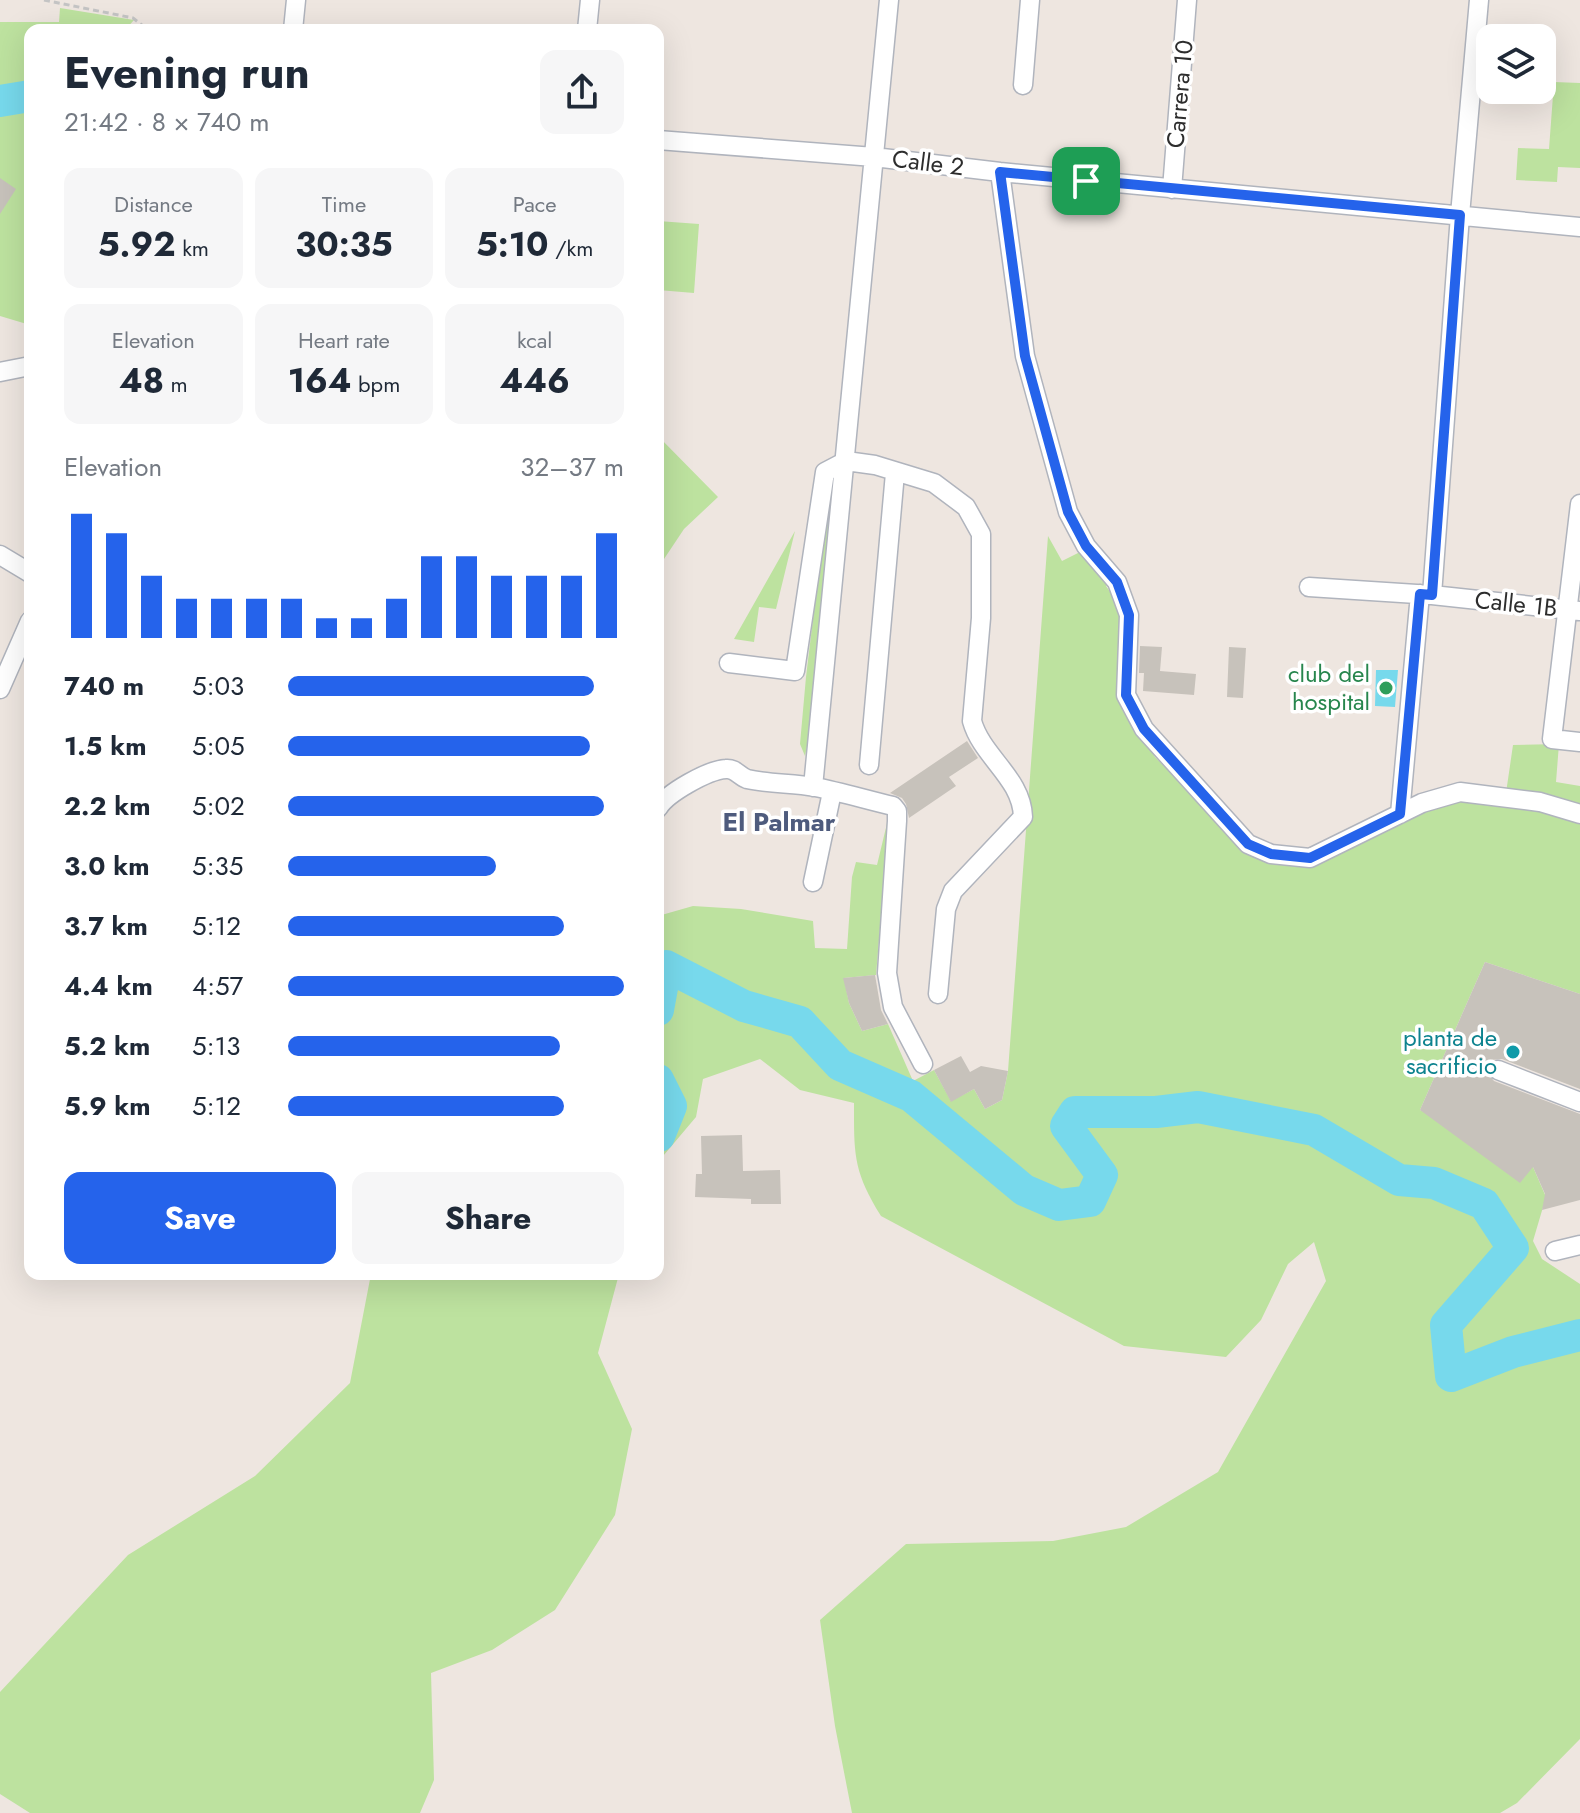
<!DOCTYPE html>
<html lang="en">
<head>
<meta charset="utf-8">
<style>
	:root { --surface:#fff; --page:#f6f6f7; --text:#1f2937; --muted:#747a83; --accent:#2563eb }
	body { margin:0; font-family:Jost,sans-serif; background:var(--page); color:var(--text); height:100vh; display:flex; flex-direction:column; font-size:30px; white-space:nowrap }
	* { box-sizing:border-box; margin:0 }
	p { font-size:26px; color:var(--muted) }
	.icon { flex:none; width:44px; height:44px; fill:none; stroke:currentColor; stroke-width:2; stroke-linecap:round; stroke-linejoin:round }
	.map { position:relative; flex:1; overflow:hidden }
	.sheet { position:absolute; left:24px; top:24px; width:640px; height:1256px; display:flex; flex-direction:column; background:var(--surface); border-radius:16px; box-shadow:0 8px 32px #0002 }
	.sheet>* { flex:none }
	.fabs { position:absolute; left:1476px; top:24px; display:grid; gap:16px }
	.fabs a { display:grid; place-items:center; width:80px; height:80px; border-radius:16px; background:var(--surface); box-shadow:0 8px 32px #0002; font-size:40px }
	.pin { position:absolute; display:grid; place-items:center; width:68px; height:68px; color:#fff; margin:-34px; border-radius:16px; box-shadow:0 4px 12px #0006 }
	.round { display:grid; place-items:center; flex:none; width:84px; height:84px; border-radius:16px; background:var(--page) }
	.head { display:flex; align-items:center; justify-content:space-between; height:136px; padding:0 40px }
	h1 { font-size:44px; font-weight:700; line-height:60px }
	.metrics { display:grid; grid-template-columns:repeat(3,1fr); gap:12px; height:136px; padding:8px 40px }
	.metrics div { display:grid; align-content:center; border-radius:16px; background:var(--page); text-align:center }
	.metrics b { font-size:34px; font-weight:700 }
	.metrics small { font-size:22px; font-weight:400 }
	.metrics p { font-size:22px }
	.chart { height:224px; padding:16px 40px }
	.chart p { display:flex; justify-content:space-between }
	.chart svg { width:100%; height:144px; margin-top:8px; stroke:var(--accent); stroke-width:6 }
	.action { display:flex; gap:16px; margin-top:auto; padding:16px 40px }
	.action a { flex:1; height:92px; border-radius:16px; background:var(--accent); color:#fff; font-size:32px; font-weight:700; line-height:92px; text-align:center }
	.action a+a { background:var(--page); color:var(--text) }
	ul { padding:0 40px; list-style:none; font-size:26px }
	li { display:grid; grid-template-columns:128px 96px 1fr; align-items:center; height:60px }
	li i { height:20px; border-radius:10px; background:var(--accent) }
	.map>svg:first-child { display:block }
	.green { fill:#bde29f }
	.water { fill:#77d9ec }
	.lines { fill:none; stroke-linecap:round; stroke-linejoin:round }
	.river { stroke:#77d9ec; stroke-width:32 }
	.building { fill:#c7c2bb }
	.minor-casing { stroke:#b0b4bd; stroke-width:21 }
	.path { stroke:#c4c4c4; stroke-width:3; stroke-dasharray:6 4; stroke-linecap:butt }
	.minor { stroke:#fff; stroke-width:18 }
	.route-casing { stroke:#fff; stroke-width:16 }
	.route { stroke:#2563eb; stroke-width:10 }
	.leisure-dot { fill:#2e9e5b; stroke:#fff; stroke-width:3 }
	.culture-dot { fill:#0f9aa8; stroke:#fff; stroke-width:3 }
	.labels { text-anchor:middle; stroke-width:7; stroke-linejoin:round; paint-order:stroke }
	.street-label { font-size:24px; fill:#2d2d2d; stroke:#fff }
	.leisure-label { font-size:24px; fill:#27864d; stroke:#fff; text-anchor:end }
	.culture-label { font-size:24px; fill:#0d838f; stroke:#fff; text-anchor:end }
	.neighbourhood-label { font-size:26px; font-weight:bold; fill:#4e5b7d; stroke:#fff }
</style>
</head>
<body>
<div class="map">
<svg width="1580" height="1813" viewBox="0 0 1580 1813">
	<rect width="100%" height="100%" fill="#eee6e0"/>
	<path class="green" d="M 60,8 L 134,20 L 125,30 L 30,30 L 30,325 L 0,316 L 0,22 L 59,22 Z
		M 1554,82 L 1580,83 L 1580,168 L 1558,167 L 1557,182 L 1516,180 L 1518,148 L 1549,149 Z
		M 658,221 L 699,224 L 694,293 L 658,290 Z
		M 658,436 L 718,497 L 684,529 L 658,568 Z
		M 838,465 L 809,736 L 805,756 L 800,744 L 806,677 L 831,469 Z
		M 795,531 L 776,609 L 759,607 L 754,642 L 734,639 Z
		M 1048,536 L 1062,561 L 1080,552 L 1109,583 L 1106,586 L 1124,612 L 1136,726 L 1155,757 L 1244,847 L 1312,863 L 1411,813 L 1461,795 L 1506,793 L 1513,745 L 1559,744 L 1556,782 L 1580,786 L 1580,994 L 1485,962 L 1420,1110 L 1533,1167 L 1546,1197 L 1533,1241 L 1542,1259 L 1580,1284 L 1580,1739 L 1517,1803 L 1500,1813 L 852,1813 L 835,1726 L 820,1620 L 906,1544 L 1053,1541 L 1126,1527 L 1218,1472 L 1326,1281 L 1314,1242 L 1288,1264 L 1261,1320 L 1226,1357 L 1124,1346 L 881,1216 C 853,1171 854,1154 854,1103 L 800,1090 L 760,1059 L 703,1079 L 696,1117 L 658,1162 L 658,916 L 693,906 L 741,909 L 813,921 L 815,948 L 847,949 L 852,877 L 856,862 L 877,865 L 890,811 L 876,975 L 844,978 L 849,1003 L 862,1031 L 888,1024 L 913,1081 L 934,1070 L 951,1101 L 974,1089 L 985,1109 L 1002,1100 L 1008,1071 Z
		M 371,1274 L 619,1274 L 598,1353 L 632,1429 L 615,1515 L 555,1610 L 492,1650 L 431,1673 L 434,1780 L 420,1813 L 30,1813 L 0,1794 L 0,1692 L 128,1555 L 255,1476 L 350,1383 Z"/>
	<path class="water" d="M 1376,670 L 1398,670 L 1395,707 L 1375,706 Z"/>
	<g class="lines">
		<path class="river" d="M 0,101 L 30,96
			M 658,1010 L 666,966 L 744,1006 L 800,1022 L 840,1065 L 911,1096 L 1024,1190 L 1059,1205 L 1090,1201 L 1102,1175 L 1066,1126 L 1075,1112 L 1156,1112 L 1198,1107 L 1314,1130 L 1399,1180 L 1434,1183 L 1484,1204 L 1513,1248 L 1446,1325 L 1451,1376 L 1513,1352 L 1580,1335
			M 658,1080 L 671,1106 L 659,1136 L 658,1134"/>
	</g>
	<path class="building" d="M 0,178 L 16,189 L 0,214 Z
		M 1140,646 L 1162,647 L 1160,671 L 1196,674 L 1194,695 L 1143,691 L 1144,673 L 1139,673 Z
		M 1229,647 L 1246,648 L 1243,698 L 1227,697 Z
		M 967,741 L 978,758 L 949,777 L 956,786 L 909,818 L 906,804 L 902,798 L 890,793 Z
		M 1485,962 L 1580,994 L 1580,1089 L 1502,1059 L 1491,1060 L 1486,1071 L 1494,1081 L 1580,1114 L 1580,1200 L 1542,1210 L 1545,1194 L 1533,1167 L 1520,1183 L 1420,1110 Z
		M 875,975 L 881,1010 L 888,1024 L 862,1031 L 849,1003 L 843,978 Z
		M 961,1056 L 970,1072 L 981,1066 L 1008,1071 L 1002,1100 L 985,1109 L 974,1089 L 951,1102 L 934,1070 Z
		M 742,1135 L 743,1171 L 780,1170 L 781,1204 L 751,1204 L 751,1199 L 695,1197 L 696,1174 L 702,1174 L 701,1136 Z"/>
	<g class="lines">
		<g class="minor-casing">
			<path id="minor" d="M 293,30 L 296,0
				M 587,30 L 590,0
				M 1023,85 L 1030,0
				M 658,140 L 874,157 L 1000,172 L 1580,227
				M 1000,172 L 1025,356 L 1068,512 L 1086,546 L 1117,582 L 1129,615 L 1126,695 L 1144,729 L 1248,844 L 1271,854 L 1310,858 L 1422,803 L 1460,792 L 1540,802 L 1580,814
				M 1172,189 L 1187,0
				M 0,372 L 30,366
				M 1580,504 L 1552,739 L 1580,742
				M 0,555 L 30,573
				M 1309,587 L 1432,595 L 1580,611
				M 1432,595 L 1460,215 L 1479,0
				M 729,663 L 795,671 L 825,472 L 846,461 L 875,465 L 934,483 L 966,507 L 981,534 L 981,618 L 972,721 C 982,757 1022,778 1023,817 L 953,891 L 946,909 L 938,994
				M 0,689 L 30,621
				M 869,765 L 895,473
				M 813,787 L 889,0
				M 658,808 C 667,793 708,770 726,769 C 735,768 739,776 747,779 C 769,784 793,783 815,787 C 841,792 867,800 893,806 L 897,811 L 897,821 L 887,973 L 893,1007 L 923,1064
				M 1400,814 L 1420,594
				M 813,882 L 832,792
				M 1498,1070 L 1580,1102
				M 1555,1251 L 1580,1245"/>
		</g>
		<path class="path" d="M 44,0 L 133,18 L 148,30"/>
		<use href="#minor" class="minor"/>
	</g>
	<g class="lines">
		<g class="route-casing">
			<path id="route" d="M 1000,172 L 1460,215 L 1432,595 L 1420,594 L 1400,814 L 1310,858 L 1271,854 L 1248,844 L 1144,729 L 1126,695 L 1129,615 L 1117,582 L 1086,546 L 1068,512 L 1025,356 Z"/>
		</g>
		<use href="#route" class="route"/>
	</g>
	<circle class="leisure-dot" cx="1386" cy="688" r="8"/>
	<circle class="culture-dot" cx="1513" cy="1052" r="8"/>
	<g class="labels">
		<g class="street-label">
			<text transform="translate(1180 94) rotate(-85)" y="8">Carrera 10</text>
			<text transform="translate(928 163) rotate(7)" y="8">Calle 2</text>
			<text transform="translate(1516 604) rotate(6)" y="8">Calle 1B</text>
		</g>
		<g class="leisure-label">
			<text x="1370" y="682">club del<tspan x="1370" dy="28">hospital</tspan></text>
		</g>
		<g class="culture-label">
			<text x="1497" y="1046">planta de<tspan x="1497" dy="28">sacrificio</tspan></text>
		</g>
		<g class="neighbourhood-label">
			<text x="779" y="831">El Palmar</text>
		</g>
	</g>
</svg>
<div class="fabs">
<a><svg class="icon" aria-label="layers" viewBox="0 0 24 24"><path d="M12 4l9 5-9 5-9-5zM3 14l9 5 9-5"/></svg></a>
</div>
<div class="pin" style="left:1086px;top:181px;background:#1e9e55"><svg class="icon" aria-label="arrive" viewBox="0 0 24 24"><path d="M6 21V4h12l-3 4 3 4H6"/></svg></div>
<section class="sheet">
<div class="head"><div><h1>Evening run</h1><p>21:42 · 8 × 740 m</p></div><a class="round"><svg class="icon" aria-label="share" viewBox="0 0 24 24"><path d="M12 15V3M7 8l5-5 5 5M5 13v7h14v-7"/></svg></a></div>
<div class="metrics">
<div><p>Distance</p><b>5.92<small> km</small></b></div>
<div><p>Time</p><b>30:35</b></div>
<div><p>Pace</p><b>5:10<small> /km</small></b></div>
</div>
<div class="metrics">
<div><p>Elevation</p><b>48<small> m</small></b></div>
<div><p>Heart rate</p><b>164<small> bpm</small></b></div>
<div><p>kcal</p><b>446</b></div>
</div>
<div class="chart"><p><span>Elevation</span>32–37 m</p>
<svg viewBox="0 0 160 44" preserveAspectRatio="none"><path d="M5 44V6M15 44V12M25 44V25M35 44V32M45 44V32M55 44V32M65 44V32M75 44V38M85 44V38M95 44V32M105 44V19M115 44V19M125 44V25M135 44V25M145 44V25M155 44V12"/></svg>
</div>
<ul>
<li><b>740 m</b>5:03<i style="width:91%"></i></li>
<li><b>1.5 km</b>5:05<i style="width:90%"></i></li>
<li><b>2.2 km</b>5:02<i style="width:94%"></i></li>
<li><b>3.0 km</b>5:35<i style="width:62%"></i></li>
<li><b>3.7 km</b>5:12<i style="width:82%"></i></li>
<li><b>4.4 km</b>4:57<i style="width:100%"></i></li>
<li><b>5.2 km</b>5:13<i style="width:81%"></i></li>
<li><b>5.9 km</b>5:12<i style="width:82%"></i></li>
</ul>
<div class="action"><a>Save</a><a>Share</a></div>
</section>
</div>
</body>
</html>
